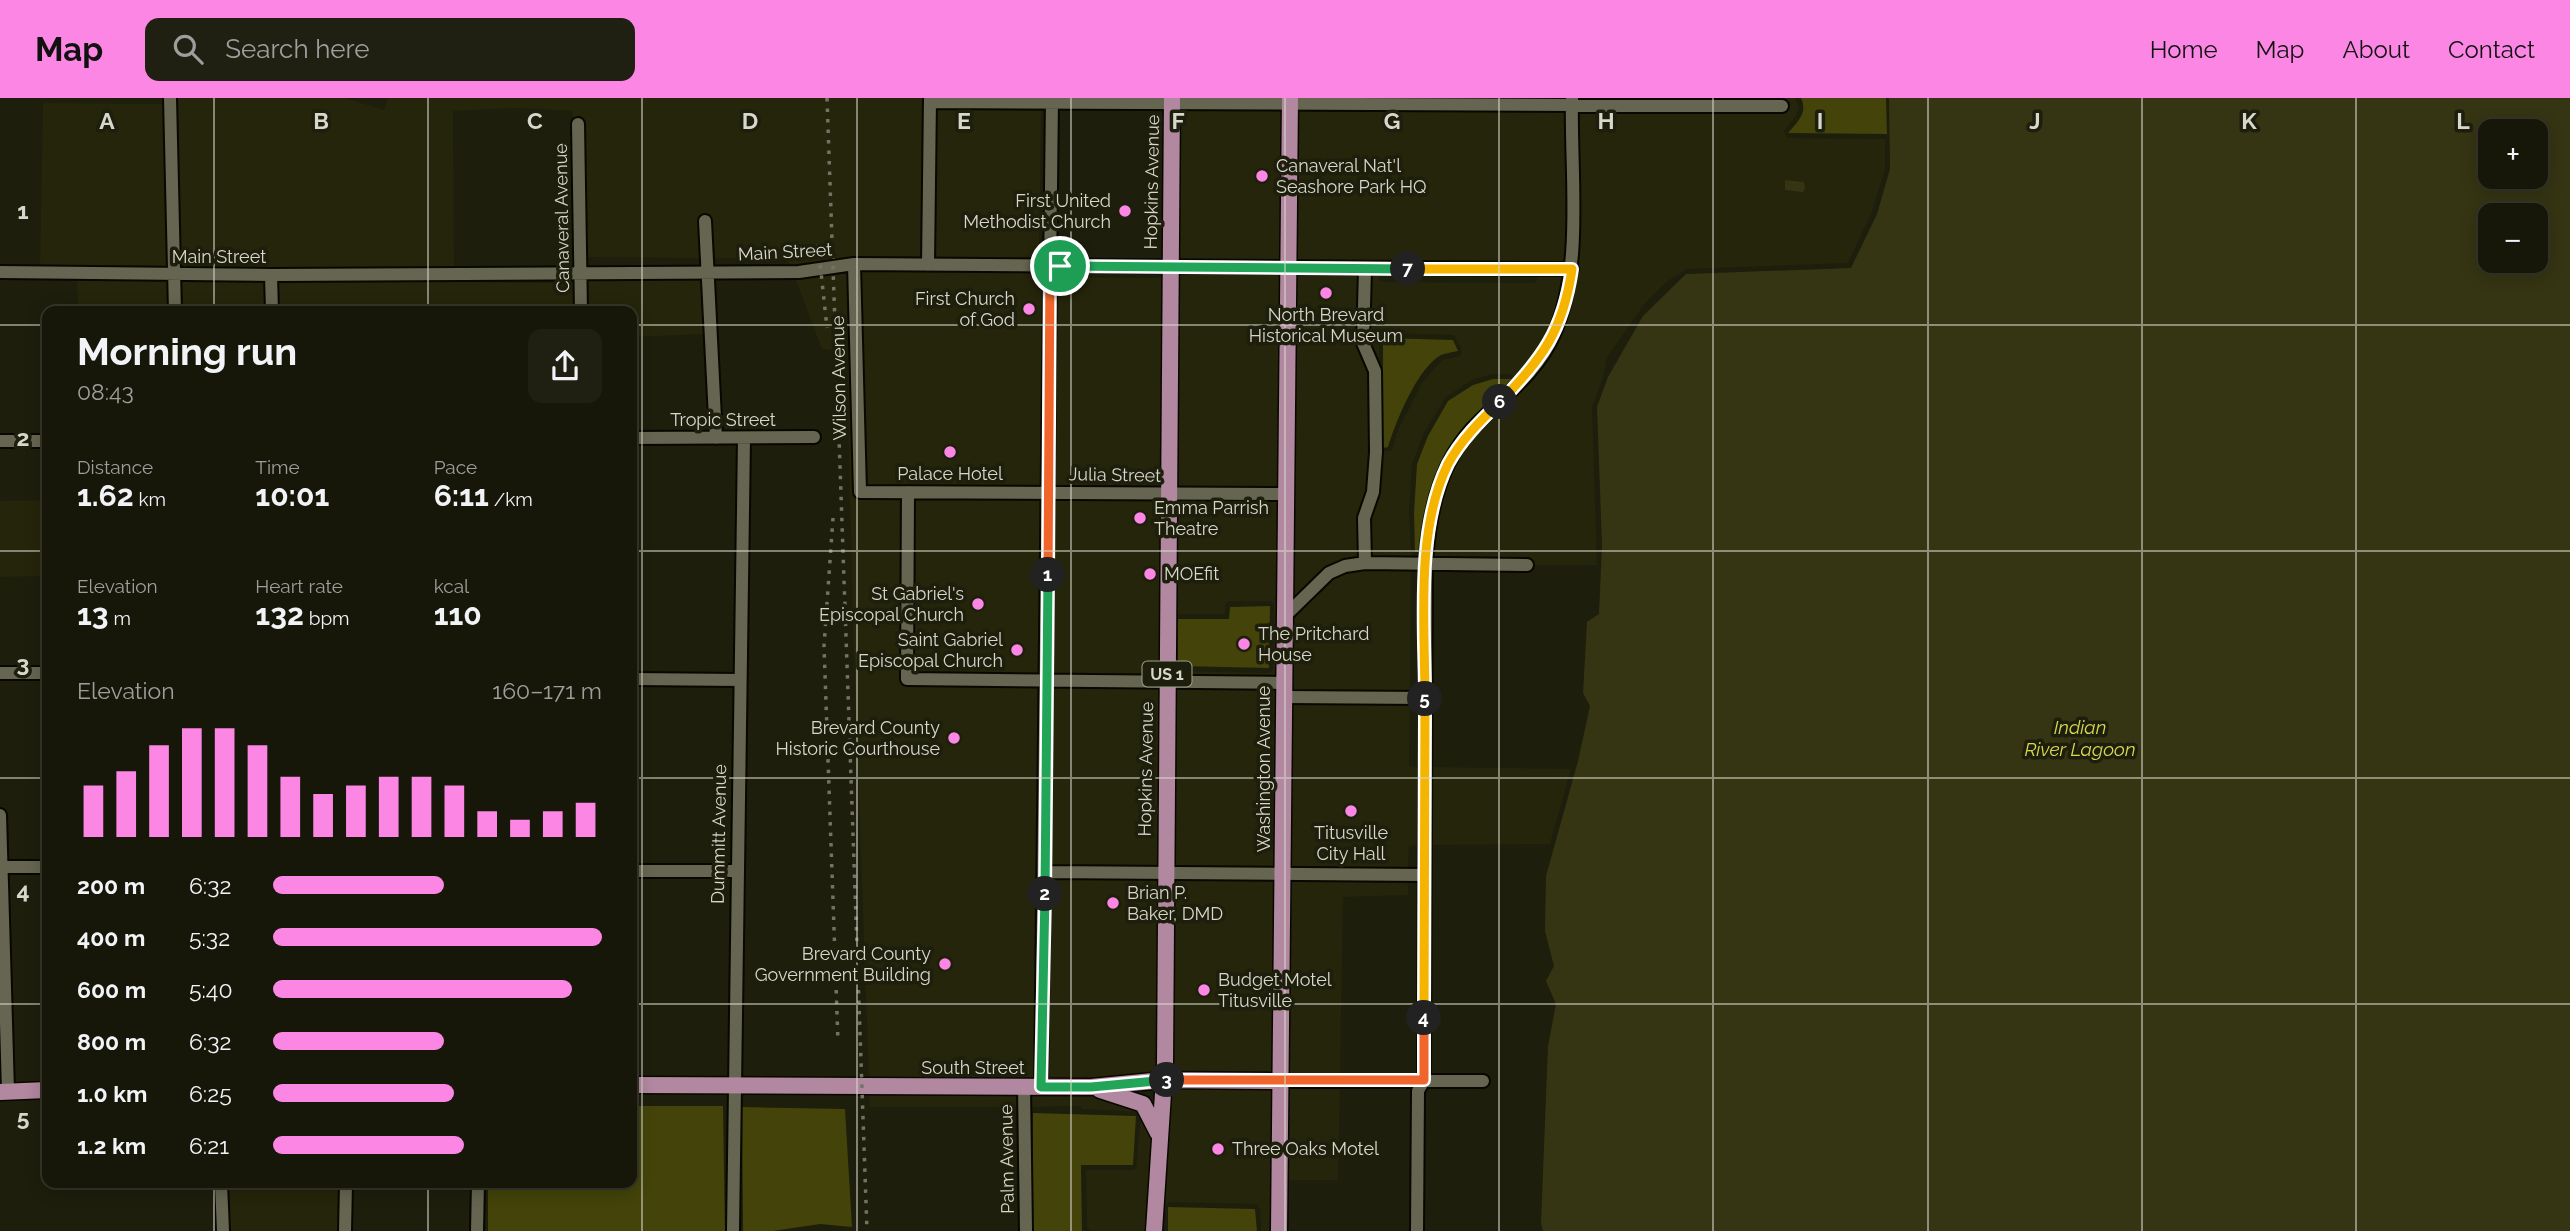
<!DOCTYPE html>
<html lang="en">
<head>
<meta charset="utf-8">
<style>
	:root { --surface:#161609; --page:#1f1f12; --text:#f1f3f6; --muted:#9e9f9c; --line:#35352a; --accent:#fc86e4 }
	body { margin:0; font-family:Raleway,sans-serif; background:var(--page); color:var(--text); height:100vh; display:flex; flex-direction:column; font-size:26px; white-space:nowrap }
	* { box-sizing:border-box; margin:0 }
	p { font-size:23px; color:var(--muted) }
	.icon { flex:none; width:38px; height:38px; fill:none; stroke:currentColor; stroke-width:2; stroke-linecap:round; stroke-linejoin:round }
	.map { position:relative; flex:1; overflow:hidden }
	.side { position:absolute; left:42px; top:208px; width:595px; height:882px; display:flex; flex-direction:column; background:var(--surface); border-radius:14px; box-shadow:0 4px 18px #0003,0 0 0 2px var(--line) }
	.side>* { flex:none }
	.controls { position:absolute; left:2478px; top:21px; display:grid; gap:14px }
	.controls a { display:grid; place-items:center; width:70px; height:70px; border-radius:14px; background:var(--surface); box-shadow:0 4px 18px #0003,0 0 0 2px var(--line); font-size:35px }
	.pin { position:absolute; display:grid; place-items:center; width:60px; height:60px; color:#fff; margin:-30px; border:4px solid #fff; border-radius:50%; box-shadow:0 2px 7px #0007 }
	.km { position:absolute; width:35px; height:35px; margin:-18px; border-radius:50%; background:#222; color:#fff; font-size:19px; line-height:35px; text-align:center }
	.round { display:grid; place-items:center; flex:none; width:74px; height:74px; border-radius:14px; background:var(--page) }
	.headline { display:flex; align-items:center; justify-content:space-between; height:119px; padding:0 35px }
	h1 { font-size:38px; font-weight:700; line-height:52px }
	.figures { display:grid; grid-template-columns:repeat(3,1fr); gap:10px; height:119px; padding:7px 35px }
	.figures div { display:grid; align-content:center }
	.figures b { font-size:30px; font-weight:700 }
	.figures small { font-size:19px; font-weight:400 }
	.figures p { font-size:19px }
	.chart { height:196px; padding:14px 35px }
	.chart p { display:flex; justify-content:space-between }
	.chart svg { width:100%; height:126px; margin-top:7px; stroke:var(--accent); stroke-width:6 }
	ul { padding:0 35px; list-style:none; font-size:23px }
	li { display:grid; grid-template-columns:112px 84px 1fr; align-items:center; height:52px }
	li i { height:18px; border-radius:9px; background:var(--accent) }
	header { display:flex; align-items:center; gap:42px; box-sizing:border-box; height:98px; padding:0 35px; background:var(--accent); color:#111 }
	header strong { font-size:33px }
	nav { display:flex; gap:38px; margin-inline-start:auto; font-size:24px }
	.search { width:490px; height:63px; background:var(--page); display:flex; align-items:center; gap:18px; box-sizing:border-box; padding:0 24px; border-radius:14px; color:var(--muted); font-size:26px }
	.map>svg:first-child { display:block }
	.built { fill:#25250b; fill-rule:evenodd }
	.green { fill:#43430a }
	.water { fill:#353514; fill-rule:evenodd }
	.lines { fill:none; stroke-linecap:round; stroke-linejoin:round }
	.minor-casing { stroke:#080800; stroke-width:16 }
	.major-casing { stroke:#080800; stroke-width:19 }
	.minor { stroke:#656551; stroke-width:12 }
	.major { stroke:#b287a0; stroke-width:16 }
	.rail { stroke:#727364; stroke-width:3.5; stroke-dasharray:3.5 7; stroke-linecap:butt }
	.split-1-casing { stroke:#fff; stroke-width:14 }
	.split-2-casing { stroke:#fff; stroke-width:14 }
	.split-3-casing { stroke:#fff; stroke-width:14 }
	.split-4-casing { stroke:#fff; stroke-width:14 }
	.split-5-casing { stroke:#fff; stroke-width:14 }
	.split-6-casing { stroke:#fff; stroke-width:14 }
	.split-7-casing { stroke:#fff; stroke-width:14 }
	.split-8-casing { stroke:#fff; stroke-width:14 }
	.split-1 { stroke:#f0652b; stroke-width:9 }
	.split-2 { stroke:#22a559; stroke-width:9 }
	.split-3 { stroke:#22a559; stroke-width:9 }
	.split-4 { stroke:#f0652b; stroke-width:9 }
	.split-5 { stroke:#f5b400; stroke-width:9 }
	.split-6 { stroke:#f5b400; stroke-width:9 }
	.split-7 { stroke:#f5b400; stroke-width:9 }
	.split-8 { stroke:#22a559; stroke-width:9 }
	.grid { fill:none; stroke:#d7d7cc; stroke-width:2; stroke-opacity:0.55 }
	.poi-dot { fill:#fc86e4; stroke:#1d1e0c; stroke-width:2.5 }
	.labels { text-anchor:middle; stroke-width:7; stroke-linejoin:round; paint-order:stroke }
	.shield { fill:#1d1e0c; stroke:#9fa092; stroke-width:2 }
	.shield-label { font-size:16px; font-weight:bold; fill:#d7d7cc }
	.poi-label { font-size:18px; fill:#d7d7cc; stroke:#1d1e0c; text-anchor:start }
	.street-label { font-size:18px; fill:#d7d7cc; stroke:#1d1e0c }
	.water-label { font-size:19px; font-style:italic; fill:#d8d84d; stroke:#1d1e0c }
	.grid-label { font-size:23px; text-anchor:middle; font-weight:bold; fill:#d7d7cc; stroke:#1d1e0c; stroke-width:7; stroke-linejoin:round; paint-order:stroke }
</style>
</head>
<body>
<header>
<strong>Map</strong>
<div class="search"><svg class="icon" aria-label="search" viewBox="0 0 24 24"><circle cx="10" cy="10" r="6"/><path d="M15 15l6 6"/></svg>Search here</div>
<nav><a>Home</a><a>Map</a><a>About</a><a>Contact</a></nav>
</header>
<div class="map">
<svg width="2570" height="1133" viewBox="0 0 2570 1133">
	<rect width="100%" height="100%" fill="#1d1e0c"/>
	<path class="built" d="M 176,0 L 345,0 L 384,12 L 388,0 L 924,0 L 923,160 L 849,160 L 790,168 L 787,161 L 712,160 L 710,117 L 700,118 L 701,160 L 585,159 L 583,20 L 573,20 L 572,13 L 517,10 L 453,13 L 454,169 L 179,170 Z
		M 1577,0 L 1795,0 L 1799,10 L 1796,18 L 1784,33 L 1787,40 L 1885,41 L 1885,71 L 1872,114 L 1848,165 L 1686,171 L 1665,185 L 1645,205 L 1606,261 L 1603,280 L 1592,309 L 1597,467 L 1532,467 L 1532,461 L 1432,459 L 1434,431 L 1442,396 L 1454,368 L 1473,339 L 1533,279 L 1558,243 L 1570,210 L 1578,167 L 1577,14 L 1788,14 L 1787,2 Z
		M 43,5 L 165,6 L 168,170 L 40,168 Z
		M 935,11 L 1041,12 L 1039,162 L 934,161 Z
		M 1178,12 L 1284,13 L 1283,163 L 1176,163 Z
		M 1295,13 L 1566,14 L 1566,165 L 1294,163 Z
		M 860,172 L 1039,174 L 1039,179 L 1045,179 L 1044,387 L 865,388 Z
		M 849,173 L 854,400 L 902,400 L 902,587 L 1041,589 L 1036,983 L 869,983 L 853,529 L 847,253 L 822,251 L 795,180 Z
		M 1176,175 L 1283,176 L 1281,390 L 1174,389 Z
		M 1294,176 L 1359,177 L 1370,274 L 1370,353 L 1359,461 L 1344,462 L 1326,469 L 1290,504 Z
		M 1370,177 L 1379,177 L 1379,182 L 1383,184 L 1533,185 L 1537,183 L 1538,178 L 1565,178 L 1560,206 L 1549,236 L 1524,271 L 1516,279 L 1511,276 L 1493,276 L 1472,282 L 1446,299 L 1424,335 L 1412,366 L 1409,415 L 1411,454 L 1414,459 L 1370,459 L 1369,422 L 1381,354 L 1392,352 L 1398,332 L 1422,285 L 1442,262 L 1460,258 L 1462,252 L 1454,237 L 1382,235 L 1379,240 L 1379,267 L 1369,243 Z
		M 1056,179 L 1165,180 L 1163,389 L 1054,387 Z
		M 702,180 L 705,236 L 632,239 L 632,214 L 586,213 L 586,181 Z
		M 77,181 L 168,182 L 170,213 L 78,213 Z
		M 179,182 L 266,183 L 266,213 L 180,213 Z
		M 454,182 L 455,184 L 575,185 L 576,213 L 277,213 L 277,183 Z
		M 913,400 L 1043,400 L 1041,577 L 913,575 Z
		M 1054,400 L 1163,401 L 1161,578 L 1052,577 Z
		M 1174,401 L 1280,402 L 1279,579 L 1172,578 ZM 1229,503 L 1270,503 L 1274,505 L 1273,573 L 1269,575 L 1177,573 L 1174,571 L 1175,516 L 1225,516 L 1225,507 Z
		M 47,402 L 47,478 L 0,479 L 0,403 Z
		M 1411,471 L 1410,594 L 1290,593 L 1290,521 L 1332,480 L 1341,476 L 1365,472 Z
		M 1052,589 L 1161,590 L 1160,768 L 1051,768 Z
		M 1172,590 L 1279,591 L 1278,769 L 1171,768 Z
		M 1290,606 L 1410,607 L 1409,668 L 1419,669 L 1419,747 L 1409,748 L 1408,770 L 1289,769 Z
		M 1430,669 L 1571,671 L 1550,746 L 1430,747 Z
		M 1160,780 L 1158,976 L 1091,983 L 1047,983 L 1050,781 Z
		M 1171,780 L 1278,781 L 1276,976 L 1169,976 Z
		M 1289,781 L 1408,783 L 1408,797 L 1343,799 L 1340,976 L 1287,976 Z
		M 1169,988 L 1276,989 L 1274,1133 L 1261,1133 L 1260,1111 L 1257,1106 L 1168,1104 L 1163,1109 L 1163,1133 L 1160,1133 Z
		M 1340,988 L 1338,1082 L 1286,1082 L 1287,989 Z
		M 1019,995 L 1019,1009 L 870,1009 L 869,996 Z
		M 1030,995 L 1090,995 L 1140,1011 L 1154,1041 L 1149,1133 L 1092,1133 L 1087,1130 L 1086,1072 L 1133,1072 L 1136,1070 L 1141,1017 L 1139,1014 L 1082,1011 L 1082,1008 L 1030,1009 Z
		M 228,1085 L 341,1085 L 340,1133 L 229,1133 Z"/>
	<path class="green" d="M 1801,0 L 1886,0 L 1887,36 L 1788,35 C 1798,23 1808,15 1801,0 Z
		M 1383,240 L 1453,242 L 1458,253 C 1453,254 1446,255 1441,257 C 1418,269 1395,325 1388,349 L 1383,350 Z
		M 1493,281 L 1512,281 C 1452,338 1426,370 1418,454 L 1415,454 L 1414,415 L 1417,366 L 1428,338 L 1448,303 L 1473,287 Z
		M 1270,508 L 1269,570 L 1178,568 L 1178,521 L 1229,521 L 1230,509 Z
		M 632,1008 L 723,1008 L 725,1133 L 488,1133 L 488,1085 L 632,1085 Z
		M 742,1009 L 845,1011 L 852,1129 L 820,1126 L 773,1133 L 743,1133 Z
		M 1033,1015 L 1136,1018 L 1133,1067 L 1081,1067 L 1082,1133 L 1033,1133 Z
		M 1168,1109 L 1255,1111 L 1257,1133 L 1168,1133 Z"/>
	<path class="water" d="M 1889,0 L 2570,0 L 2570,1133 L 1543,1133 L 1541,1125 L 1548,948 L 1556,906 L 1546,883 L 1554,868 L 1545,833 L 1546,778 L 1578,663 L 1590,608 L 1583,595 L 1587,524 L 1599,516 L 1602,447 L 1597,309 L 1608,279 L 1643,218 L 1686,176 L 1851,170 L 1877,116 L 1890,71 ZM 2536,33 L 2536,79 L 2490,79 L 2490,33 ZM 2536,117 L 2536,163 L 2490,163 L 2490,117 Z
		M 1785,82 L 1804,84 L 1805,90 L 1803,94 L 1785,92 Z"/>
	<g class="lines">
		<g class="minor-casing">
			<path id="minor" d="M 170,0 L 175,214
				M 930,4 L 1782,8
				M 578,26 L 581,214
				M 705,123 L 716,340
				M 854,166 L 860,394 L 1286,396
				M 928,167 L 930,0
				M 1365,171 L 1363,245 L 1375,273 L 1376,354 L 1373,394 L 1364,420 L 1365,465
				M 0,174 L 271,177 L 799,174 L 854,166 L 1572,171
				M 271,177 L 272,214
				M 632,340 L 814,339
				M 0,343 L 47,343
				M 908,394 L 907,581 L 1284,585
				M 1285,518 L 1329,475 L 1345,468 L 1365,465 L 1527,467
				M 0,575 L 47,575
				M 632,581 L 740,582
				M 1284,599 L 1425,600
				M 0,717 L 8,994
				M 0,769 L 47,769
				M 632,773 L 736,773
				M 1045,774 L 1424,777
				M 1282,983 L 1483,983
				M 1024,989 L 1026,1133
				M 1041,989 L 1052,0
				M 221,1085 L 223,1133
				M 345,1133 L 346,1085
				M 477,1133 L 478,1085
				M 733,1133 L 744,340
				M 1417,1133 L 1418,993 L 1424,982 L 1426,465 C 1429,418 1438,369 1471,332 C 1499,302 1538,275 1554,236 C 1584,168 1570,74 1572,0"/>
		</g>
		<g class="major-casing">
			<path id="major" d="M 632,987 L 1091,989 L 1163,982 L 1282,983
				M 1100,992 L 1143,1006 L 1158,1035
				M 0,994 L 47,992
				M 1154,1133 L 1165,965 L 1172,0
				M 1279,1133 L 1290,0"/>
		</g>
		<use href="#minor" class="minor"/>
		<use href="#major" class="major"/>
		<path class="rail" d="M 827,0 L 867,1133
			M 818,146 L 827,230
			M 833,420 L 824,548 L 838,944"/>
	</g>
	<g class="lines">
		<g class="split-1-casing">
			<path id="split-1" d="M 1048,477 L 1050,168 L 1060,168"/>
		</g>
		<g class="split-2-casing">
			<path id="split-2" d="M 1045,796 L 1048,477"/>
		</g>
		<g class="split-3-casing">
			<path id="split-3" d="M 1045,796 L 1041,989 L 1091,989 L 1167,982"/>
		</g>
		<g class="split-4-casing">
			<path id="split-4" d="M 1167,982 L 1424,982 L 1424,920"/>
		</g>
		<g class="split-5-casing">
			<path id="split-5" d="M 1424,920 L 1425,601"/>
		</g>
		<g class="split-6-casing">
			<path id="split-6" d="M 1425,601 C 1425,528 1415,433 1448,366 C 1461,342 1480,323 1500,304"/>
		</g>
		<g class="split-7-casing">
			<path id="split-7" d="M 1408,171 L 1572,171 C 1563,233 1542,261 1500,304"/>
		</g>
		<g class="split-8-casing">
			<path id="split-8" d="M 1060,168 L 1408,171"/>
		</g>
		<use href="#split-1" class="split-1"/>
		<use href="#split-2" class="split-2"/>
		<use href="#split-3" class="split-3"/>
		<use href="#split-4" class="split-4"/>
		<use href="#split-5" class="split-5"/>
		<use href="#split-6" class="split-6"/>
		<use href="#split-7" class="split-7"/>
		<use href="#split-8" class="split-8"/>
	</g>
	<path class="grid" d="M 214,0 L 214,214M 428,0 L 428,214M 642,0 L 642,1133M 857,0 L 857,1133M 1071,0 L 1071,1133M 1285,0 L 1285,1133M 1499,0 L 1499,1133M 1713,0 L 1713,1133M 1928,0 L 1928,1133M 2142,0 L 2142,1133M 2356,0 L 2356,1133M 0,227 L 47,227M 632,227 L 2570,227M 0,453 L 47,453M 632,453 L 2570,453M 0,680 L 47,680M 632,680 L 2570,680M 0,906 L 47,906M 632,906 L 2570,906M 214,1085 L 214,1133M 428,1085 L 428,1133"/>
	<g class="poi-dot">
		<circle cx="1262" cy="78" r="7"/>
		<circle cx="1125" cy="113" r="7"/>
		<circle cx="1326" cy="195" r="7"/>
		<circle cx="1029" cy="211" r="7"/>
		<circle cx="950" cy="354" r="7"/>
		<circle cx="1140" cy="420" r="7"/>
		<circle cx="1150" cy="476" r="7"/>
		<circle cx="978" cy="506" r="7"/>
		<circle cx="1244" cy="546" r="7"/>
		<circle cx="1017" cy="552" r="7"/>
		<circle cx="954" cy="640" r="7"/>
		<circle cx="1351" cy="713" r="7"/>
		<circle cx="1113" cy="805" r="7"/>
		<circle cx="945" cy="866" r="7"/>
		<circle cx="1204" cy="892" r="7"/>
		<circle cx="1218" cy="1051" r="7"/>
	</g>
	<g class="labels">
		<rect class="shield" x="1142.5" y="563.5" width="49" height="25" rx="5"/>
		<g class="shield-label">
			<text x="1167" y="582">US 1</text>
		</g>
		<g class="poi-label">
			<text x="1276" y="74">Canaveral Nat'l<tspan x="1276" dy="21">Seashore Park HQ</tspan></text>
			<text x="1111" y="109" text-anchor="end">First United<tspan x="1111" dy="21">Methodist Church</tspan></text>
			<text x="1015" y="207" text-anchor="end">First Church<tspan x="1015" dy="21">of God</tspan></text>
			<text x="1326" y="223" text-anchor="middle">North Brevard<tspan x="1326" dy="21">Historical Museum</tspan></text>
			<text x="950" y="382" text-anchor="middle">Palace Hotel</text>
			<text x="1154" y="416">Emma Parrish<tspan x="1154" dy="21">Theatre</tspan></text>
			<text x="1164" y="482">MOEfit</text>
			<text x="964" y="502" text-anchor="end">St Gabriel's<tspan x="964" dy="21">Episcopal Church</tspan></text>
			<text x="1258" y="542">The Pritchard<tspan x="1258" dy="21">House</tspan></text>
			<text x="1003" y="548" text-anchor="end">Saint Gabriel<tspan x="1003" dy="21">Episcopal Church</tspan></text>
			<text x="940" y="636" text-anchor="end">Brevard County<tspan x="940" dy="21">Historic Courthouse</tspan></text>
			<text x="1351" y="741" text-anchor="middle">Titusville<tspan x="1351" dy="21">City Hall</tspan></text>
			<text x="1127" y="801">Brian P.<tspan x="1127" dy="21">Baker, DMD</tspan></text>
			<text x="931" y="862" text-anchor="end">Brevard County<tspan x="931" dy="21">Government Building</tspan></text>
			<text x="1218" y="888">Budget Motel<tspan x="1218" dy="21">Titusville</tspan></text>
			<text x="1232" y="1057">Three Oaks Motel</text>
		</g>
		<g class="street-label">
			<text transform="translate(1152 84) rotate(-89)" y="6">Hopkins Avenue</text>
			<text transform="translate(562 120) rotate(-91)" y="6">Canaveral Avenue</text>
			<text transform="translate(785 154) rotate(-3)" y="6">Main Street</text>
			<text x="219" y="165">Main Street</text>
			<text transform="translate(839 280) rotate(-91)" y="6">Wilson Avenue</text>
			<text x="723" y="328">Tropic Street</text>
			<text transform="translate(1115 377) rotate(1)" y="6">Julia Street</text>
			<text transform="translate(1146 671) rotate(-89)" y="6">Hopkins Avenue</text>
			<text transform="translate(1264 671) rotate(-90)" y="6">Washington Avenue</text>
			<text transform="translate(719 736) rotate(-89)" y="6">Dummitt Avenue</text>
			<text x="973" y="976">South Street</text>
			<text transform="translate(1007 1061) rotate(-91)" y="6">Palm Avenue</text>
		</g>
		<g class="water-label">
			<text x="2080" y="636">Indian<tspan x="2080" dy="22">River Lagoon</tspan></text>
		</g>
	</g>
	<g class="grid-label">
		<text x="107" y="31">A</text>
		<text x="321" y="31">B</text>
		<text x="535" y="31">C</text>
		<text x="750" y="31">D</text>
		<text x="964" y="31">E</text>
		<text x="1178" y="31">F</text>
		<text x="1392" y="31">G</text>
		<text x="1606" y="31">H</text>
		<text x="1820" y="31">I</text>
		<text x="2035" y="31">J</text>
		<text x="2249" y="31">K</text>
		<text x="2463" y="31">L</text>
		<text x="23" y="121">1</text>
		<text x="23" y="348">2</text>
		<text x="23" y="574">3</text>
		<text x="23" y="801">4</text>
		<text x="23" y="1028">5</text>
	</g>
</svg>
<div class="controls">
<a>+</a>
<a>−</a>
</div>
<div class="pin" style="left:1060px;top:168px;background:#1e9e55"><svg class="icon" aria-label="arrive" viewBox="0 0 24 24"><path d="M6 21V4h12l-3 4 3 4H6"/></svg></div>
<b class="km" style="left:1048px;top:477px">1</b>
<b class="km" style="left:1045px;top:796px">2</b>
<b class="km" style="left:1167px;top:982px">3</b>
<b class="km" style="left:1424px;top:920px">4</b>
<b class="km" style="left:1425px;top:601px">5</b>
<b class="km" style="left:1500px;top:304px">6</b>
<b class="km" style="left:1408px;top:171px">7</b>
<section class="side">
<div class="headline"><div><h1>Morning run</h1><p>08:43</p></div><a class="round"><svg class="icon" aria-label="share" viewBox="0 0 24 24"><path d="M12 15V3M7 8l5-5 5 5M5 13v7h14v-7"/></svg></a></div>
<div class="figures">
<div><p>Distance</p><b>1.62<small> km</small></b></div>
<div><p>Time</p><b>10:01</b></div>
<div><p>Pace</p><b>6:11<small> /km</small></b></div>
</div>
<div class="figures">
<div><p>Elevation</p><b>13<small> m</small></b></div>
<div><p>Heart rate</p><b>132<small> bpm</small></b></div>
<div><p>kcal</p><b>110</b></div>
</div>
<div class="chart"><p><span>Elevation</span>160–171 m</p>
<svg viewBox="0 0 160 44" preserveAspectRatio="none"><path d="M5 44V26M15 44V21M25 44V12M35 44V6M45 44V6M55 44V12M65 44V23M75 44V29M85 44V26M95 44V23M105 44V23M115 44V26M125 44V35M135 44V38M145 44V35M155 44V32"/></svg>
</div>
<ul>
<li><b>200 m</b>6:32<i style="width:52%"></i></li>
<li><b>400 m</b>5:32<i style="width:100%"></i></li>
<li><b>600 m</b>5:40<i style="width:91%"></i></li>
<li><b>800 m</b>6:32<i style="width:52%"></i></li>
<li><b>1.0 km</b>6:25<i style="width:55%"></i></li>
<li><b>1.2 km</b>6:21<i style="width:58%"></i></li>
</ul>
</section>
</div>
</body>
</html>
